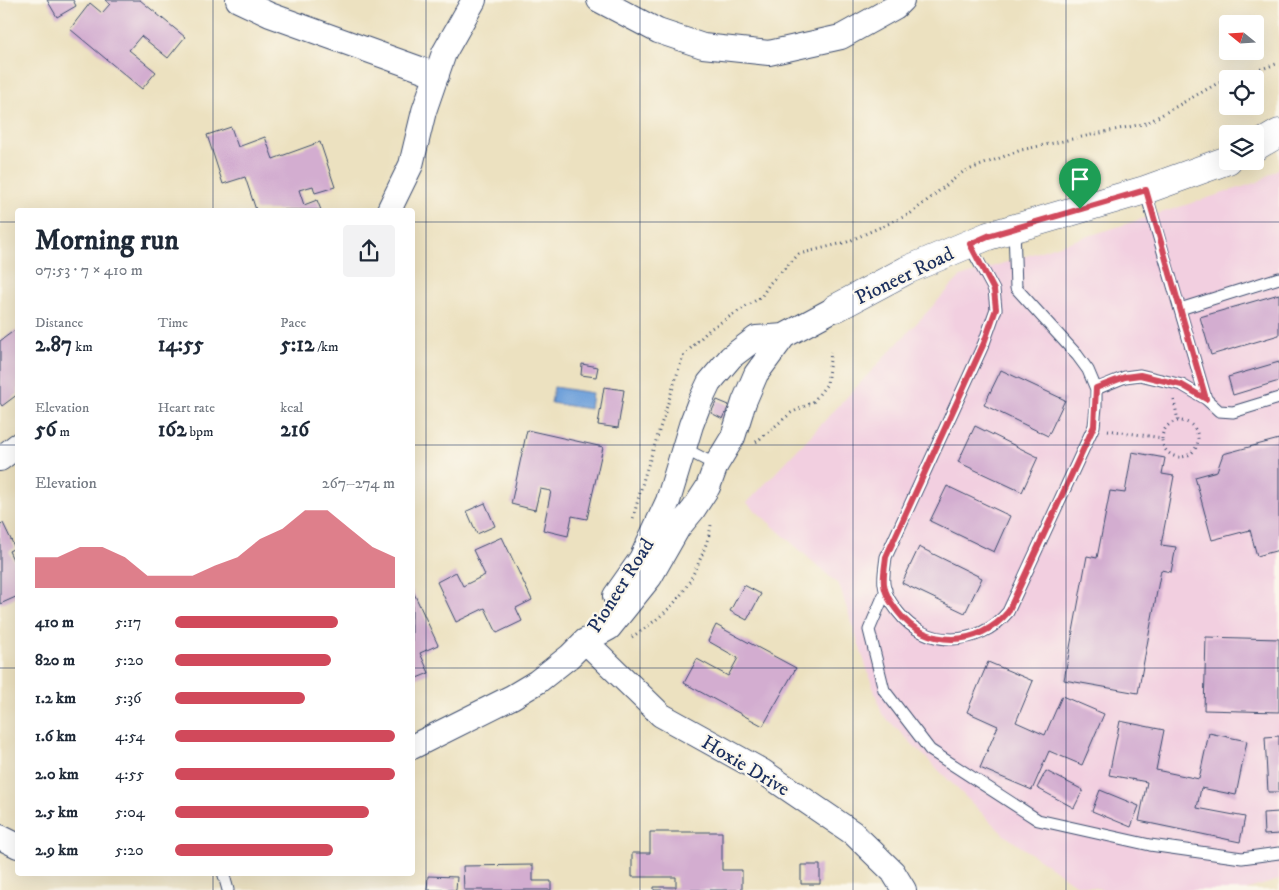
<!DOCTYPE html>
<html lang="en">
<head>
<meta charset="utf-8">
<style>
	:root { --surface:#fff; --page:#f2f2f3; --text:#1f2937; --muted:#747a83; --accent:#d1495b }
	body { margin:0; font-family:"IM FELL DW Pica",serif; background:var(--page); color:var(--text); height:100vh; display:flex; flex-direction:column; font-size:19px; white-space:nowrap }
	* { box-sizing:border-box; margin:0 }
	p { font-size:16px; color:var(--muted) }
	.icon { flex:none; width:28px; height:28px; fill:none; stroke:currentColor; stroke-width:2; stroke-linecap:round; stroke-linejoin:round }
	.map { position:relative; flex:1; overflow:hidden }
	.panel { position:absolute; left:15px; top:208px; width:400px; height:668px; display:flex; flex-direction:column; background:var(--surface); border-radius:5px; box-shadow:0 5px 20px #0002 }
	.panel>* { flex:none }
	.needle { width:32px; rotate:288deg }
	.buttons { position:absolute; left:1219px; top:15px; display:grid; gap:10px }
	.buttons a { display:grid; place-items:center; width:45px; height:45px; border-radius:5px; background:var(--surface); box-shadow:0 5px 20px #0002; font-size:25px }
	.pin { position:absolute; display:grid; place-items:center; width:42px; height:42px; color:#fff; margin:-51px -21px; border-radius:50% 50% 50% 0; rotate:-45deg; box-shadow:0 0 5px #0007 }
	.pin .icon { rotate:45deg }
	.round { display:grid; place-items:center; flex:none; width:52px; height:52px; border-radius:5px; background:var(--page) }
	.headline { display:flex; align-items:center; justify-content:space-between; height:85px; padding:0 20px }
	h1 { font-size:28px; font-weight:800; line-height:38px }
	.metrics { display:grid; grid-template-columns:repeat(3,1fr); gap:8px; height:85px; padding:5px 20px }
	.metrics div { display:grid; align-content:center }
	.metrics b { font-size:21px; font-weight:800 }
	.metrics small { font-size:14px; font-weight:400 }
	.metrics p { font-size:14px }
	.chart { height:140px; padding:10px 20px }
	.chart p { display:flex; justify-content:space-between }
	.chart svg { width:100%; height:90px; margin-top:5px; fill:var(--accent); opacity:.7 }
	ul { padding:0 20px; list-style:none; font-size:16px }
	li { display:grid; grid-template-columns:80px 60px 1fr; align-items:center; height:38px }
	li i { height:12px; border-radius:6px; background:var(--accent) }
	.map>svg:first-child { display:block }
	.built { fill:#f2cfe0 }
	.water { fill:#70a1da; stroke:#46689c }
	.building { fill:#d3add0 }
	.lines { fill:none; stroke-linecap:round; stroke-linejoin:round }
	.lane-casing { stroke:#3a4a6d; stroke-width:13 }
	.street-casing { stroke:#3a4a6d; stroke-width:26 }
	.secondary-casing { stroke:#3a4a6d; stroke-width:29 }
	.path { stroke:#3a4a6d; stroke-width:3; stroke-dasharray:1 4; stroke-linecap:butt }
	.lane { stroke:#fff; stroke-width:11 }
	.street { stroke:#fff; stroke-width:24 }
	.secondary { stroke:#fff; stroke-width:28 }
	.route-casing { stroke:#fff; stroke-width:10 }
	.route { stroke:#d1495b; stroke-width:6 }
	.grid { fill:none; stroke:#1b2f5e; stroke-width:1; stroke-opacity:0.55 }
	.labels { text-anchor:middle; stroke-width:4.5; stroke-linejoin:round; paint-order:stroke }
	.street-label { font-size:20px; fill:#1b2f5e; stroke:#fbf7ec }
</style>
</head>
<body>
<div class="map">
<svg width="1279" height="890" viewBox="0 0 1279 890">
	<rect width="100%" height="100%" fill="#fbf7ec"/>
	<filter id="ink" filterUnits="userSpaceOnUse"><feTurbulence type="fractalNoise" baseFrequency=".02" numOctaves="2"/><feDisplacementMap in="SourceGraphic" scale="10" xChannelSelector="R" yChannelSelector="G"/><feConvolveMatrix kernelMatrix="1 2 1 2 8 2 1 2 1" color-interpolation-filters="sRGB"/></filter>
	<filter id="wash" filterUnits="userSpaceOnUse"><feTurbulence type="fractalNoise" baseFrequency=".0096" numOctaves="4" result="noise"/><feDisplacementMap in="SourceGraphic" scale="20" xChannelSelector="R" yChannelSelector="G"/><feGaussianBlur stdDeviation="1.12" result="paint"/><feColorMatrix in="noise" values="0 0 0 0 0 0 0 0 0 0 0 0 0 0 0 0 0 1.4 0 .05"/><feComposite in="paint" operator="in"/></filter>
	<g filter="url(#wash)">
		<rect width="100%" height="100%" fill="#ece1c0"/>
		<path class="built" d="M 1279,168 L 1279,880 L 1245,890 L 1107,890 L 1075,884 L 1004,835 L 882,714 L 839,585 L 747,503 L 960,277 L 1258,182 Z"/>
		<path class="water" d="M 554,387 L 592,393 L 590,409 L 551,403 Z"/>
		<g id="blocks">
			<path class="building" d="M 47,0 L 73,0 L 76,6 L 57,17 Z
				M 105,0 L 140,0 L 185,37 L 168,58 L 141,36 L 129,50 L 156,72 L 142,89 L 70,29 L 90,3 L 102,13 L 110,4 Z
				M 231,127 L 238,147 L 265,137 L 273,159 L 320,142 L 335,187 L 315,193 L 313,186 L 299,190 L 304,205 L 317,200 L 321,210 L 256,210 L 245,177 L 223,184 L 207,135 Z
				M 1279,294 L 1279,335 L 1211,355 L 1200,317 Z
				M 15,330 L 18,333 L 18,394 L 2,406 L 0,403 L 0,341 Z
				M 1279,362 L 1279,381 L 1233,395 L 1228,377 Z
				M 582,364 L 598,367 L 596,377 L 581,375 Z
				M 1001,370 L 1065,400 L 1048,436 L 984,405 Z
				M 604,387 L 624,390 L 618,428 L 598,425 Z
				M 717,400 L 729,405 L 723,419 L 711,413 Z
				M 975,426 L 1038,457 L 1022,492 L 958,462 Z
				M 527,430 L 603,447 L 587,519 L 572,516 L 568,536 L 543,530 L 551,491 L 540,489 L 535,510 L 511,504 Z
				M 1279,439 L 1279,550 L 1257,556 L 1250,530 L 1212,540 L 1195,477 L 1217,471 L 1223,454 Z
				M 1132,452 L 1165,458 L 1162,474 L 1174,476 L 1161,545 L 1176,547 L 1171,572 L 1161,570 L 1138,693 L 1064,680 L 1087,556 L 1097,558 L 1110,491 L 1125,493 Z
				M 947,486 L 1010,516 L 994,552 L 930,521 Z
				M 485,503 L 495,526 L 477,534 L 467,511 Z
				M 3,523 L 15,548 L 9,551 L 18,570 L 18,596 L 0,604 L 0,524 Z
				M 502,537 L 532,600 L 516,608 L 522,621 L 497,633 L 485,608 L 456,622 L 437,582 L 456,572 L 463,586 L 485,575 L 473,550 Z
				M 919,547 L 982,578 L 965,613 L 902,583 Z
				M 744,585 L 761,594 L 747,620 L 730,611 Z
				M 412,589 L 438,645 L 420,653 L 429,673 L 412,680 Z
				M 716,625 L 796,668 L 763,726 L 684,683 L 697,659 L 728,676 L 738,658 L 708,641 Z
				M 1206,637 L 1279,639 L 1279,712 L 1204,710 Z
				M 988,662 L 1033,681 L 1016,722 L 1045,735 L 1062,696 L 1104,714 L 1082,765 L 1049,751 L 1032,790 L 980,768 L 998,726 L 967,712 Z
				M 1120,721 L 1164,730 L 1156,770 L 1199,779 L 1209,733 L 1247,741 L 1236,795 L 1201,788 L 1197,808 L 1245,817 L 1240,842 L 1139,821 L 1147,782 L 1109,775 Z
				M 1279,736 L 1279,792 L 1268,792 L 1265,737 Z
				M 1046,771 L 1083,790 L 1074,808 L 1037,788 Z
				M 1100,790 L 1139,806 L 1131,827 L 1092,811 Z
				M 1279,812 L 1279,834 L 1264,835 L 1263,813 Z
				M 650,832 L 722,832 L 722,870 L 742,870 L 742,890 L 654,890 L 654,887 L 676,887 L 676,877 L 632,877 L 632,853 L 650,853 Z
				M 533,865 L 533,881 L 551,881 L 551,890 L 464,890 L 463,866 Z
				M 801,865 L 820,865 L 820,884 L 801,884 Z
				M 428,876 L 457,877 L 456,890 L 427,890 Z"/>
		</g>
	</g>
	<g filter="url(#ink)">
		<use href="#blocks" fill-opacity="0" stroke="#3a4a6d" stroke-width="1"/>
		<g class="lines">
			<g class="lane-casing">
				<path id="lane" d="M 1145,190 L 1206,399 L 1219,411 L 1233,412 L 1279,398
					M 969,244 L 994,290 L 996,309 L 984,343 L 886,557 C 885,566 883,576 884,584 C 885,595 892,604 898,612 C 926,649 979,647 1008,612 L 1094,426 L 1096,407 L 1096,389 L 1088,370 L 1077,355 L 1016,288 L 1014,228
					M 1180,309 L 1279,278
					M 1096,389 L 1125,377 L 1140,375 L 1182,385 L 1206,399
					M 685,449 L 716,465
					M 886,590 L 869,630 L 884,690 L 930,750 L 1038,820 L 1150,845 L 1242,858 L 1279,853
					M 223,872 L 228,890"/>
			</g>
			<g class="street-casing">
				<path id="street" d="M 238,0 L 270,15 L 437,75
					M 599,0 L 658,31 L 703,46 L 769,53 L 841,37 L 895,7 L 902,0
					M 389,210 L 411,165 L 424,111 L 444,53 L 474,0
					M 0,459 L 18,445
					M 615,596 L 641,559 L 668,501 L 691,425 L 699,404 L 709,383 L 731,357 L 756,338 L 784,336 L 836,308
					M 585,641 L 661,715 L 762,771 L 853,833 L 893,872 L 904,890
					M 412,747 L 512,697 L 537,682 L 570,656 L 585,641 L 609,628 L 650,577 L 678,528 L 693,510 L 708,487 L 716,465 L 733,437 L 744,402 L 756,374 L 784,336
					M 0,837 L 18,846"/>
			</g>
			<g class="secondary-casing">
				<path id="secondary" d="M 1255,147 L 1279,133
					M 836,308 L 907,270 L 988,236 L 1145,190 L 1228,160"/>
			</g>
			<path class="path" d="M 1232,79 L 1279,63
				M 1174,400 L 1178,421
				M1162 439a18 18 0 1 1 36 0a18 18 0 1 1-36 0Z
				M 1108,430 L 1162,438
				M 756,442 L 791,413 L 813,402 L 827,384 L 831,352
				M 633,518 L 644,478 L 683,356 L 710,329 L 761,297 L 770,283 L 799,254 L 847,242 L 910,214 L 963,172 L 1021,150 L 1147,123 L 1218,83 L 1228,80
				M 632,637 C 647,627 668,612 679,597 C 690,585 711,539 711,523"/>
			<use href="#lane" class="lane"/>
			<use href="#street" class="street"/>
			<use href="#secondary" class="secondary"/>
		</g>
	</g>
	<g class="lines" filter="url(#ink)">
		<g class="route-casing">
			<path id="route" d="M 1146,190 L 1206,399 L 1182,385 L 1140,375 L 1125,377 L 1096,388 L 1094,426 L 1008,612 C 979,647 926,649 898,612 C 892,604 885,595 884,584 C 883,576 885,566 886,557 L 984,343 L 996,309 L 994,290 L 970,244 L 988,236 Z"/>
		</g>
		<use href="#route" class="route"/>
	</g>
	<path class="grid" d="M 213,0 L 213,210M 426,0 L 426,890M 640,0 L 640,890M 853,0 L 853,890M 1066,0 L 1066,890M 0,222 L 18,222M 412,222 L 1279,222M 0,445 L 18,445M 412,445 L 1279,445M 0,668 L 18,668M 412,668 L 1279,668M 213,872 L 213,890"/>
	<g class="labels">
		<g class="street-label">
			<text transform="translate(904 275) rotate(-26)" y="7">Pioneer Road</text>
			<text transform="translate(620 585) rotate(-58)" y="7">Pioneer Road</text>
			<text transform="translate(746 765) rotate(31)" y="7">Hoxie Drive</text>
		</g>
	</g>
</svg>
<div class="buttons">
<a><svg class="needle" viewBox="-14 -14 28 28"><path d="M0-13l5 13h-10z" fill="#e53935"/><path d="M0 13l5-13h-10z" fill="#747a83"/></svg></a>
<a><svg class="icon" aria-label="locate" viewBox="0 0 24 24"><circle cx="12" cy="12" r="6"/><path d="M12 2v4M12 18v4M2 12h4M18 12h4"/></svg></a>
<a><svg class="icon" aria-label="layers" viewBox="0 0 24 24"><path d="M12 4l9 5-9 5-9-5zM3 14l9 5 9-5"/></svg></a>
</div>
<div class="pin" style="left:1080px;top:209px;background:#1e9e55"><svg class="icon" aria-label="arrive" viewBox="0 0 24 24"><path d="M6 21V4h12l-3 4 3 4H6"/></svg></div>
<section class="panel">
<div class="headline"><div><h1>Morning run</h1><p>07:53 · 7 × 410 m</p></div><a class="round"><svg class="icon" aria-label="share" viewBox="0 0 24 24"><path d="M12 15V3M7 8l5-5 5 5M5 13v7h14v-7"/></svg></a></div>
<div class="metrics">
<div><p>Distance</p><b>2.87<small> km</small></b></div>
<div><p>Time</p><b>14:55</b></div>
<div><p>Pace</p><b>5:12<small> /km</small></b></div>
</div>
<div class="metrics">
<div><p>Elevation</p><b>56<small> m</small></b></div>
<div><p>Heart rate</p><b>162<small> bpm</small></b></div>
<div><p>kcal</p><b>216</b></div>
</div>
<div class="chart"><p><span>Elevation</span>267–274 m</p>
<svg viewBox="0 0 160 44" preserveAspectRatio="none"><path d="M0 44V29L10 29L20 24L30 24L40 29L50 38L60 38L70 38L80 33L90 29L100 20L110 15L120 6L130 6L140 15L150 24L160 29V44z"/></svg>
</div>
<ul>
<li><b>410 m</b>5:17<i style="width:74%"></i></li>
<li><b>820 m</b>5:20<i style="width:71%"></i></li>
<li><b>1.2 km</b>5:36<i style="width:59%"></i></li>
<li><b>1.6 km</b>4:54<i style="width:100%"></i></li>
<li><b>2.0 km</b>4:55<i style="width:100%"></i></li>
<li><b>2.5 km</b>5:04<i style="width:88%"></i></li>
<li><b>2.9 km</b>5:20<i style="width:72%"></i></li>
</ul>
</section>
</div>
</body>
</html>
